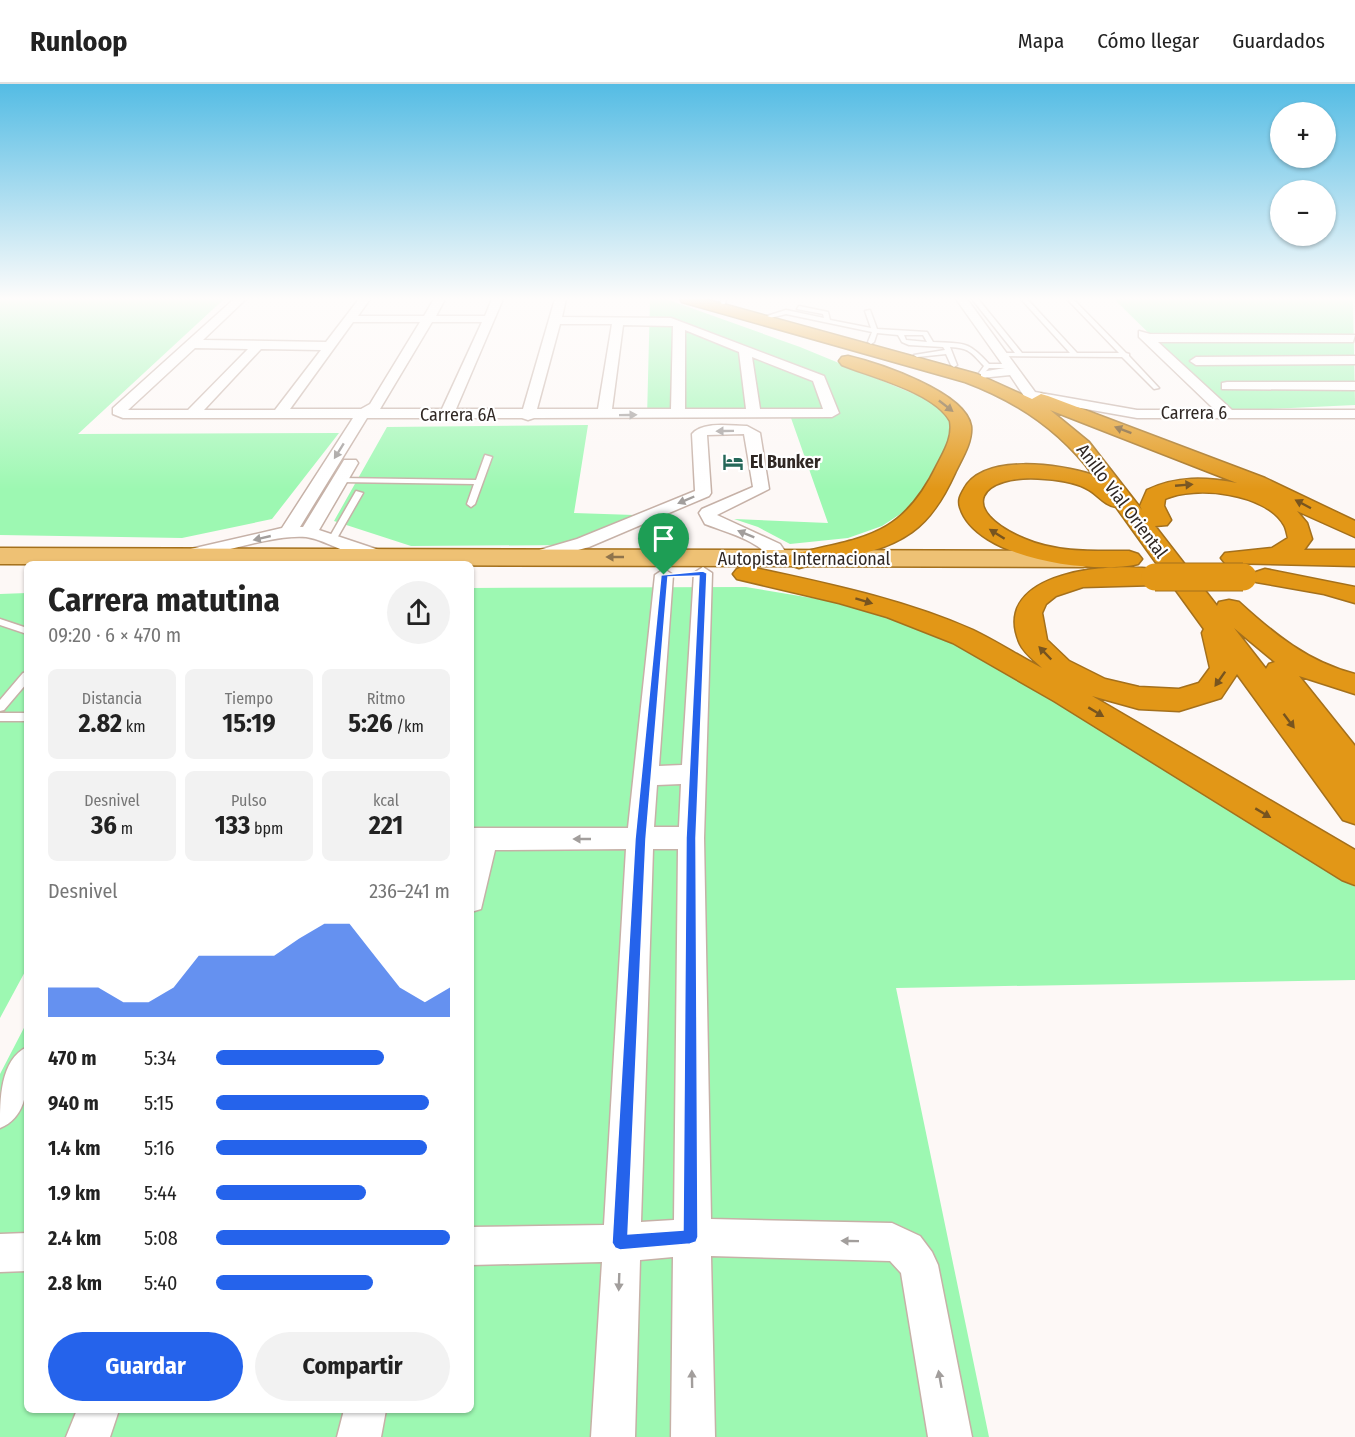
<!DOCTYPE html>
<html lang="es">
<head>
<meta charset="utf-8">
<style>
	:root { --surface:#fff; --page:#f2f2f2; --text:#222; --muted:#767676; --line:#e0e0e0; --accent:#2563eb }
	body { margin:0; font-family:"Fira Sans Condensed",sans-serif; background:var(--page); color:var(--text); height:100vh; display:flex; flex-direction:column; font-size:22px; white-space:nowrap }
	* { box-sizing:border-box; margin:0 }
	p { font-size:20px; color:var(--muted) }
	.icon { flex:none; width:33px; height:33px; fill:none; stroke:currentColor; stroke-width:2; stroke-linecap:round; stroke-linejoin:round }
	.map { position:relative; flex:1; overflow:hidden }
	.side { position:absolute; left:24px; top:477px; width:450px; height:852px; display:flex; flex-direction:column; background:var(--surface); border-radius:9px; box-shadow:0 2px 4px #0004 }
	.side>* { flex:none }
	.tools { position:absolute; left:1270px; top:18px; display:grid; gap:12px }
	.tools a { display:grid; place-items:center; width:66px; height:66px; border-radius:50%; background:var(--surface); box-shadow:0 2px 4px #0004; font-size:30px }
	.pin { position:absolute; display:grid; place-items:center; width:51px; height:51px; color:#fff; margin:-62px -26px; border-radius:50% 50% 50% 0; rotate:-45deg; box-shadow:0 0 6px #0007 }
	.pin .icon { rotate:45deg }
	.round { display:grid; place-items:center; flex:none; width:63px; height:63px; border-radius:32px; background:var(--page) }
	.head { display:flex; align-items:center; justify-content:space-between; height:102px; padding:0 24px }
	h1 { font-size:33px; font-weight:700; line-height:45px }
	.figures { display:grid; grid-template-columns:repeat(3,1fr); gap:9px; height:102px; padding:6px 24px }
	.figures div { display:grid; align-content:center; border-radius:9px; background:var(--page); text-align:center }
	.figures b { font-size:26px; font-weight:700 }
	.figures small { font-size:16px; font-weight:400 }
	.figures p { font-size:16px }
	.chart { height:168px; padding:12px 24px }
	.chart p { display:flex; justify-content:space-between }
	.chart svg { width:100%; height:108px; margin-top:6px; fill:var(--accent); opacity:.7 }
	.primary-button { display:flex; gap:12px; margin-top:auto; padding:12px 24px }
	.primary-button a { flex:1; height:69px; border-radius:36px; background:var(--accent); color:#fff; font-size:24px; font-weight:700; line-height:69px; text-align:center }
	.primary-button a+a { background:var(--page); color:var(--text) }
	ul { padding:0 24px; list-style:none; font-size:20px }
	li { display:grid; grid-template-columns:96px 72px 1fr; align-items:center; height:45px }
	li i { height:15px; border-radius:8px; background:var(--accent) }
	header { display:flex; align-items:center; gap:36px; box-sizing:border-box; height:84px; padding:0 30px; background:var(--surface); border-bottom:2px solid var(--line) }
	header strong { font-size:28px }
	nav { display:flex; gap:33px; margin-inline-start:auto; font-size:21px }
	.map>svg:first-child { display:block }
	.green { fill:#9df8b2 }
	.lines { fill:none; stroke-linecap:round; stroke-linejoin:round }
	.lane-casing { stroke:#c6b1a7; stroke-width:3 }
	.street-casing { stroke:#c6b1a7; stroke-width:3 }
	.primary-casing { stroke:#a4701c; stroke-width:3 }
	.highway-casing { stroke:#a4701c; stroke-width:3 }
	.lane { fill:#fff; fill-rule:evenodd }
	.street { fill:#fff; fill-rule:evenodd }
	.primary { fill:#eec174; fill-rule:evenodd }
	.highway { fill:#e29717; fill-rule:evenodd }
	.highway-bridge-casing { stroke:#a4701c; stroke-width:29; stroke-linecap:butt }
	.highway-bridge { stroke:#e29717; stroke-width:27 }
	.oneway { fill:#77541f }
	.oneway2 { fill:#a29e9c }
	.oneway3 { fill:#8f744c }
	.route { fill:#2563eb; stroke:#fff; stroke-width:1.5; fill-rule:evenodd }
	.labels { text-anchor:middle; stroke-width:4.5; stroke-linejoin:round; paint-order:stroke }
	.far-street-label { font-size:18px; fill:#302824; stroke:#fff }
	.far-poi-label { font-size:18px; font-weight:bold; fill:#302824; stroke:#fff; text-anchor:start }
</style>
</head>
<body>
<header>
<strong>Runloop</strong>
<nav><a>Mapa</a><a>Cómo llegar</a><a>Guardados</a></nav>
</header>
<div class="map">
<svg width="1355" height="1353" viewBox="0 0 1355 1353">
	<rect width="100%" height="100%" fill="#fdf8f6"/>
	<path class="green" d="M 0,215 L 224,215 L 78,350 L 339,349 L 272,435 L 182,454 L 0,451 Z
		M 650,215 L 666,215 L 800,263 L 941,321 L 956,344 L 914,421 L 882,442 L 848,454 L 790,460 L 758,443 L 734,435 L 828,439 L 791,334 L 647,334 Z
		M 1114,215 L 1353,215 L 1355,321 L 1228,327 Z
		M 588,341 L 574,429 L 634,431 L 568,461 L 411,462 L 334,437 L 387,343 Z
		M 746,503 L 866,523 L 936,549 L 1078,629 L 1355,803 L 1355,896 L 896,904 L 989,1353 L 0,1353 L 0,990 L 27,938 L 27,1326 L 471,1326 L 471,504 Z
		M 27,509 L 27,884 L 0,934 L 0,510 Z"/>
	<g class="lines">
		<g class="lane-casing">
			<path id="lane" d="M 720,215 L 726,215 L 725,220 L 721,220 Z
				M 972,215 L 978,215 L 1022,269 L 1070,269 L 1021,215 L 1027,215 L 1077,269 L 1119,269 L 1067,215 L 1073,215 L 1126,269 L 1129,270 L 1129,272 L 1159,304 L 1154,305 L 1122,273 L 999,272 L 999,270 L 1001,269 L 1015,269 Z
				M 799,222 L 828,228 L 830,236 L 871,244 L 865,227 L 870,226 L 877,245 L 927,248 L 933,258 C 964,260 967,256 989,280 L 1010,280 L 1013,282 L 1010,284 L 989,284 L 982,291 L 979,289 L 984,282 C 971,268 969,264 950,263 L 957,281 L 954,283 L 951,281 L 946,270 L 917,273 L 914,271 L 945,266 L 943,263 L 909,261 L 902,258 L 898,251 L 877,249 L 874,258 L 871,260 L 868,258 L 872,248 L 786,230 L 770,234 L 767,232 L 786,226 L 824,234 L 823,230 L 797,225 ZM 904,251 L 923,251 L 927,258 L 906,256 Z
				M 485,371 L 492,373 L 475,420 L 471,423 L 467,420 L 474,400 L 340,398 L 336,396 L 340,394 L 476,396 Z
				M 356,407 L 363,409 L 336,456 L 330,456 L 329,454 Z
				M 0,535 L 27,544 L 27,550 L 0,541 Z
				M 27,588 L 27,599 L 4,626 L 0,627 L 0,616 L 23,589 Z
				M 0,629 L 27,629 L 27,637 L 0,637 Z"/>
		</g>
		<g class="street-casing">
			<path id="street" d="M 234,215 L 246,215 L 203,256 L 326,258 L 359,215 L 370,215 L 358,232 L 424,232 L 434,215 L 445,215 L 436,232 L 485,232 L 492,215 L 503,215 L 456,325 L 523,325 L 555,215 L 566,215 L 562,233 L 671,234 L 824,292 L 839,329 L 832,333 L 534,334 L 528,336 L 522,334 L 367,334 L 300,443 L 303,443 L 344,376 L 356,376 L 358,379 L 319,446 L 385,468 L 388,472 L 385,476 C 363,481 329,456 306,453 C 276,450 219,469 188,476 L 182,475 L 179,471 L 182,467 L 282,444 L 353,334 L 123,334 L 113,330 L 113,324 ZM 353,238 L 420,238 L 370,320 L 361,325 L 290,325 ZM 432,238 L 482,238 L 442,325 L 380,325 ZM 560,240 L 612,240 L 598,325 L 537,325 ZM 623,241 L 673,242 L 671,325 L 612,325 ZM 685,246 L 739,268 L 746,325 L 685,325 ZM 195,264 L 248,265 L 188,326 L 128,326 ZM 261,265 L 321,266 L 275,326 L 204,326 ZM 752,273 L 813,297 L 823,325 L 760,325 Z
				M 956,215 L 967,215 L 1035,308 L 1137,326 L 1215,326 L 1139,253 L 1139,247 L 1150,250 L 1355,251 L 1353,258 L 1158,258 L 1232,326 L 1355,326 L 1355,334 L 1137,334 L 1030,315 L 1024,312 L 1010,291 L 981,294 L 981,288 L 1005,284 Z
				M 1355,272 L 1355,280 L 1196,281 L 1190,277 L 1196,273 Z
				M 1227,298 L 1355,298 L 1355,306 L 1222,305 L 1222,299 Z
				M 747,342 L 760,349 L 769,405 L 717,431 L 780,460 L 791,476 L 788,480 L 776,480 C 759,456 731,450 705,440 L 699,429 L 702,425 L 753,403 L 744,350 L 707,351 L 711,409 L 709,412 L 589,463 L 535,478 L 526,473 L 529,469 L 577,455 L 695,407 L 692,350 C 703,337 731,342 747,342 Z
				M 703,483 L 712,489 L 704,754 L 711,1135 L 892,1139 L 920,1152 L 932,1168 L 938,1181 L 972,1353 L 928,1353 L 901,1189 L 890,1177 L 711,1172 L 715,1353 L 671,1353 L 673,1173 L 640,1176 L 635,1353 L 591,1353 L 602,1178 L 471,1181 L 471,1143 L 604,1141 L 626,765 L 495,766 L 481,825 L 471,828 L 471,744 L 628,744 L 655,491 L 664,485 L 673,491 L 659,682 L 682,681 L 694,489 ZM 681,700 L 679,743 L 654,743 L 657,701 ZM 653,765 L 678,765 L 674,1136 L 641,1138 Z
				M 27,963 C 27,992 32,1031 0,1044 C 0,1015 0,976 27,963 Z
				M 27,1149 L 27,1187 L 0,1188 L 0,1150 Z
				M 77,1326 L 119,1326 L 110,1353 L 66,1353 Z
				M 344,1326 L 386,1326 L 381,1353 L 337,1353 Z"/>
		</g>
		<g class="primary-casing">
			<path id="primary" d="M 0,464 L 1083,467 L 1092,470 L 1096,475 L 1092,480 L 1083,483 L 0,480 Z"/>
		</g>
		<g class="highway-casing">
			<path id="highway" d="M 680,215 L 705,215 L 977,290 L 1032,315 L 1041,310 L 1048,312 L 1265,394 L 1355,437 L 1355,453 L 1297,427 L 1307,439 L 1312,455 L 1304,466 L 1355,466 L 1355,482 L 1225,479 L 1221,474 L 1225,469 L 1272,464 L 1288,454 C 1287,450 1286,444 1284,441 C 1266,409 1195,401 1165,415 L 1164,422 L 1171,436 L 1167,441 L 1155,442 L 1217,522 L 1219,518 L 1229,516 L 1239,518 C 1274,550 1308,578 1355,590 L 1355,610 L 1299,592 L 1355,662 L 1355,740 L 1343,736 L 1237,590 L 1221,614 L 1179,627 L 1139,625 L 1092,612 L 1355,766 L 1355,801 L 1342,796 L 1054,617 L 953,559 L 887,533 L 839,519 L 737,495 L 733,490 L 737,485 L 746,482 C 823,499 901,514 973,546 C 996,557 1019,572 1042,584 C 1035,577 1024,569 1020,560 C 987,486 1118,476 1162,487 L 1116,423 C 1104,421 1099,412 1089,406 C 1076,398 1059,396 1045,395 C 978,389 956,426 1025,455 C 1057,469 1095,467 1129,467 L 1138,470 L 1142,475 L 1138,480 C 1094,491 975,475 960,423 C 958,416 960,412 964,405 C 983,369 1060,380 1093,391 C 1060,346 1016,317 965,298 L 682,218 ZM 1050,326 L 1237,399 C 1205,393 1177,392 1147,406 L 1140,422 L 1142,426 L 1089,358 ZM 1167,494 L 1204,545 L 1202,549 L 1210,584 L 1199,599 L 1179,605 L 1139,603 L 1105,595 L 1069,577 L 1047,556 L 1042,529 L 1046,520 L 1056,512 L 1083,503 L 1155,501 L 1164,498 ZM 1234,544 L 1275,578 L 1269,580 L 1266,585 Z
				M 848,272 C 878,279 966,308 971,342 C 973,358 961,376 955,389 C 945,411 932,434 912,448 C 880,471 836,474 799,484 L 790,481 L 786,476 L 790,471 C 863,453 901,455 937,381 C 944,367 953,353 950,337 C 934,308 871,293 842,281 L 839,277 L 842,273 Z
				M 1265,485 L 1355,503 L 1355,519 L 1324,510 L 1256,498 L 1252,493 L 1256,488 Z"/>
		</g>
		<use href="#lane" class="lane"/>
		<use href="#street" class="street"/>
		<use href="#primary" class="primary"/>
		<use href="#highway" class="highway"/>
		<g class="highway-bridge-casing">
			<path id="highway-bridge" d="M 1155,493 L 1243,493"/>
		</g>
		<use href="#highway-bridge" class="highway-bridge"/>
	</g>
	<defs><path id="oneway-solid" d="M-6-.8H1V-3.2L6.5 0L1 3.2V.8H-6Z" transform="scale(1.5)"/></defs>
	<g class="oneway">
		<use href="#oneway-solid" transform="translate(946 322) rotate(38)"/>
		<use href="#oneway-solid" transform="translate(1123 346) rotate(-159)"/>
		<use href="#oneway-solid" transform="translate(1184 401) rotate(-5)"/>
		<use href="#oneway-solid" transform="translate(1303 420) rotate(-152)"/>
		<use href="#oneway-solid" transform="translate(997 450) rotate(-148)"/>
		<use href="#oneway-solid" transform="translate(864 517) rotate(17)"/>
		<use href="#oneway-solid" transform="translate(1045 569) rotate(-134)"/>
		<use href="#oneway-solid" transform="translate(1220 595) rotate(125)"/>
		<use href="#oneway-solid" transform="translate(1096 628) rotate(31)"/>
		<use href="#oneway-solid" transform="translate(1289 637) rotate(53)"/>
		<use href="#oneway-solid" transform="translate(1263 729) rotate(31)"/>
	</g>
	<g class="oneway2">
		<use href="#oneway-solid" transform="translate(628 331) rotate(-1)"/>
		<use href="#oneway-solid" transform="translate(725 347) rotate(179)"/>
		<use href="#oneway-solid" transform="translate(339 367) rotate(122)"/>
		<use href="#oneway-solid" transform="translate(686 416) rotate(157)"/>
		<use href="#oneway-solid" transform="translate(746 450) rotate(-158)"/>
		<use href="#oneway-solid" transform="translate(262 454) rotate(167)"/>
		<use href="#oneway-solid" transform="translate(582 755) rotate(-180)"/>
		<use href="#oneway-solid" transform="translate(850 1157) rotate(-179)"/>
		<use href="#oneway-solid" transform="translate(619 1198) rotate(92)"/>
		<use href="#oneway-solid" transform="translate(692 1295) rotate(-91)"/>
		<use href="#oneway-solid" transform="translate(940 1295) rotate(-100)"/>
	</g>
	<use class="oneway3" href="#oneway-solid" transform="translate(615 473) rotate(180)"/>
	<linearGradient id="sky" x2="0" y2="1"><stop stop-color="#54bce4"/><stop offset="0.53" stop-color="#fefcfb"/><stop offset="1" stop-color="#fefcfb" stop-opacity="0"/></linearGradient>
	<rect width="1355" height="405" fill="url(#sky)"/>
	<path class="route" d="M 703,487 L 707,489 L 696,754 L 698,1153 L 696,1158 L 690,1160 L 620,1166 L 615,1164 L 612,1159 L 635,755 L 661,491 ZM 699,492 L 686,754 L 683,1146 L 628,1150 L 646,755 L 668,493 Z"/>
	<defs>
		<g id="hotel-bare" transform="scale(1.62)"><path d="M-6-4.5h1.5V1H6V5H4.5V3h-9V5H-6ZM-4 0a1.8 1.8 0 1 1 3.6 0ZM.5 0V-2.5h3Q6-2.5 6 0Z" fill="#246758" stroke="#fff" stroke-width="2.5" paint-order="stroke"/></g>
	</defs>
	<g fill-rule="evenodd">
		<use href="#hotel-bare" x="733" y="378"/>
	</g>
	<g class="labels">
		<g class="far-street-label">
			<text x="1194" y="335">Carrera 6</text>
			<text x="458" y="337">Carrera 6A</text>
			<text transform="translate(1122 417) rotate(53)" y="6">Anillo Vial Oriental</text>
			<text x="804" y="481">Autopista Internacional</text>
		</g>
		<g class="far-poi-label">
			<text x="750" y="384">El Bunker</text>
		</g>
	</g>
</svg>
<div class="tools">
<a>+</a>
<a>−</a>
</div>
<div class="pin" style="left:664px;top:491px;background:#1e9e55"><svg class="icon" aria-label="arrive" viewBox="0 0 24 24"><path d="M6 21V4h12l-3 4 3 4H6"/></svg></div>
<section class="side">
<div class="head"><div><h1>Carrera matutina</h1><p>09:20 · 6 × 470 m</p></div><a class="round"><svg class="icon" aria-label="share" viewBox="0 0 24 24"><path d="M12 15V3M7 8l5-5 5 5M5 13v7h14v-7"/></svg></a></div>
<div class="figures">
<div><p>Distancia</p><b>2.82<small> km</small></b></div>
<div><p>Tiempo</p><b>15:19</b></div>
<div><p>Ritmo</p><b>5:26<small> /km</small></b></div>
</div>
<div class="figures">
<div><p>Desnivel</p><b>36<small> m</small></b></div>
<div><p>Pulso</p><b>133<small> bpm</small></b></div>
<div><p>kcal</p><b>221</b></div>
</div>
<div class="chart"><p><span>Desnivel</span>236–241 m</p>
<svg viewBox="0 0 160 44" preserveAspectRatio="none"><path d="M0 44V32L10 32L20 32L30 38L40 38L50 32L60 19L70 19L80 19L90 19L100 12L110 6L120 6L130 19L140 32L150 38L160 32V44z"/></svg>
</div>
<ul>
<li><b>470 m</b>5:34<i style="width:72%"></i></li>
<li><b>940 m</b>5:15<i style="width:91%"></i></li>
<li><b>1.4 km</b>5:16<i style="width:90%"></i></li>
<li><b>1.9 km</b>5:44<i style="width:64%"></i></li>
<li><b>2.4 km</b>5:08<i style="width:100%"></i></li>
<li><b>2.8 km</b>5:40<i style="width:67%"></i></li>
</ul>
<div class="primary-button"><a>Guardar</a><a>Compartir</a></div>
</section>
</div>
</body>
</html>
